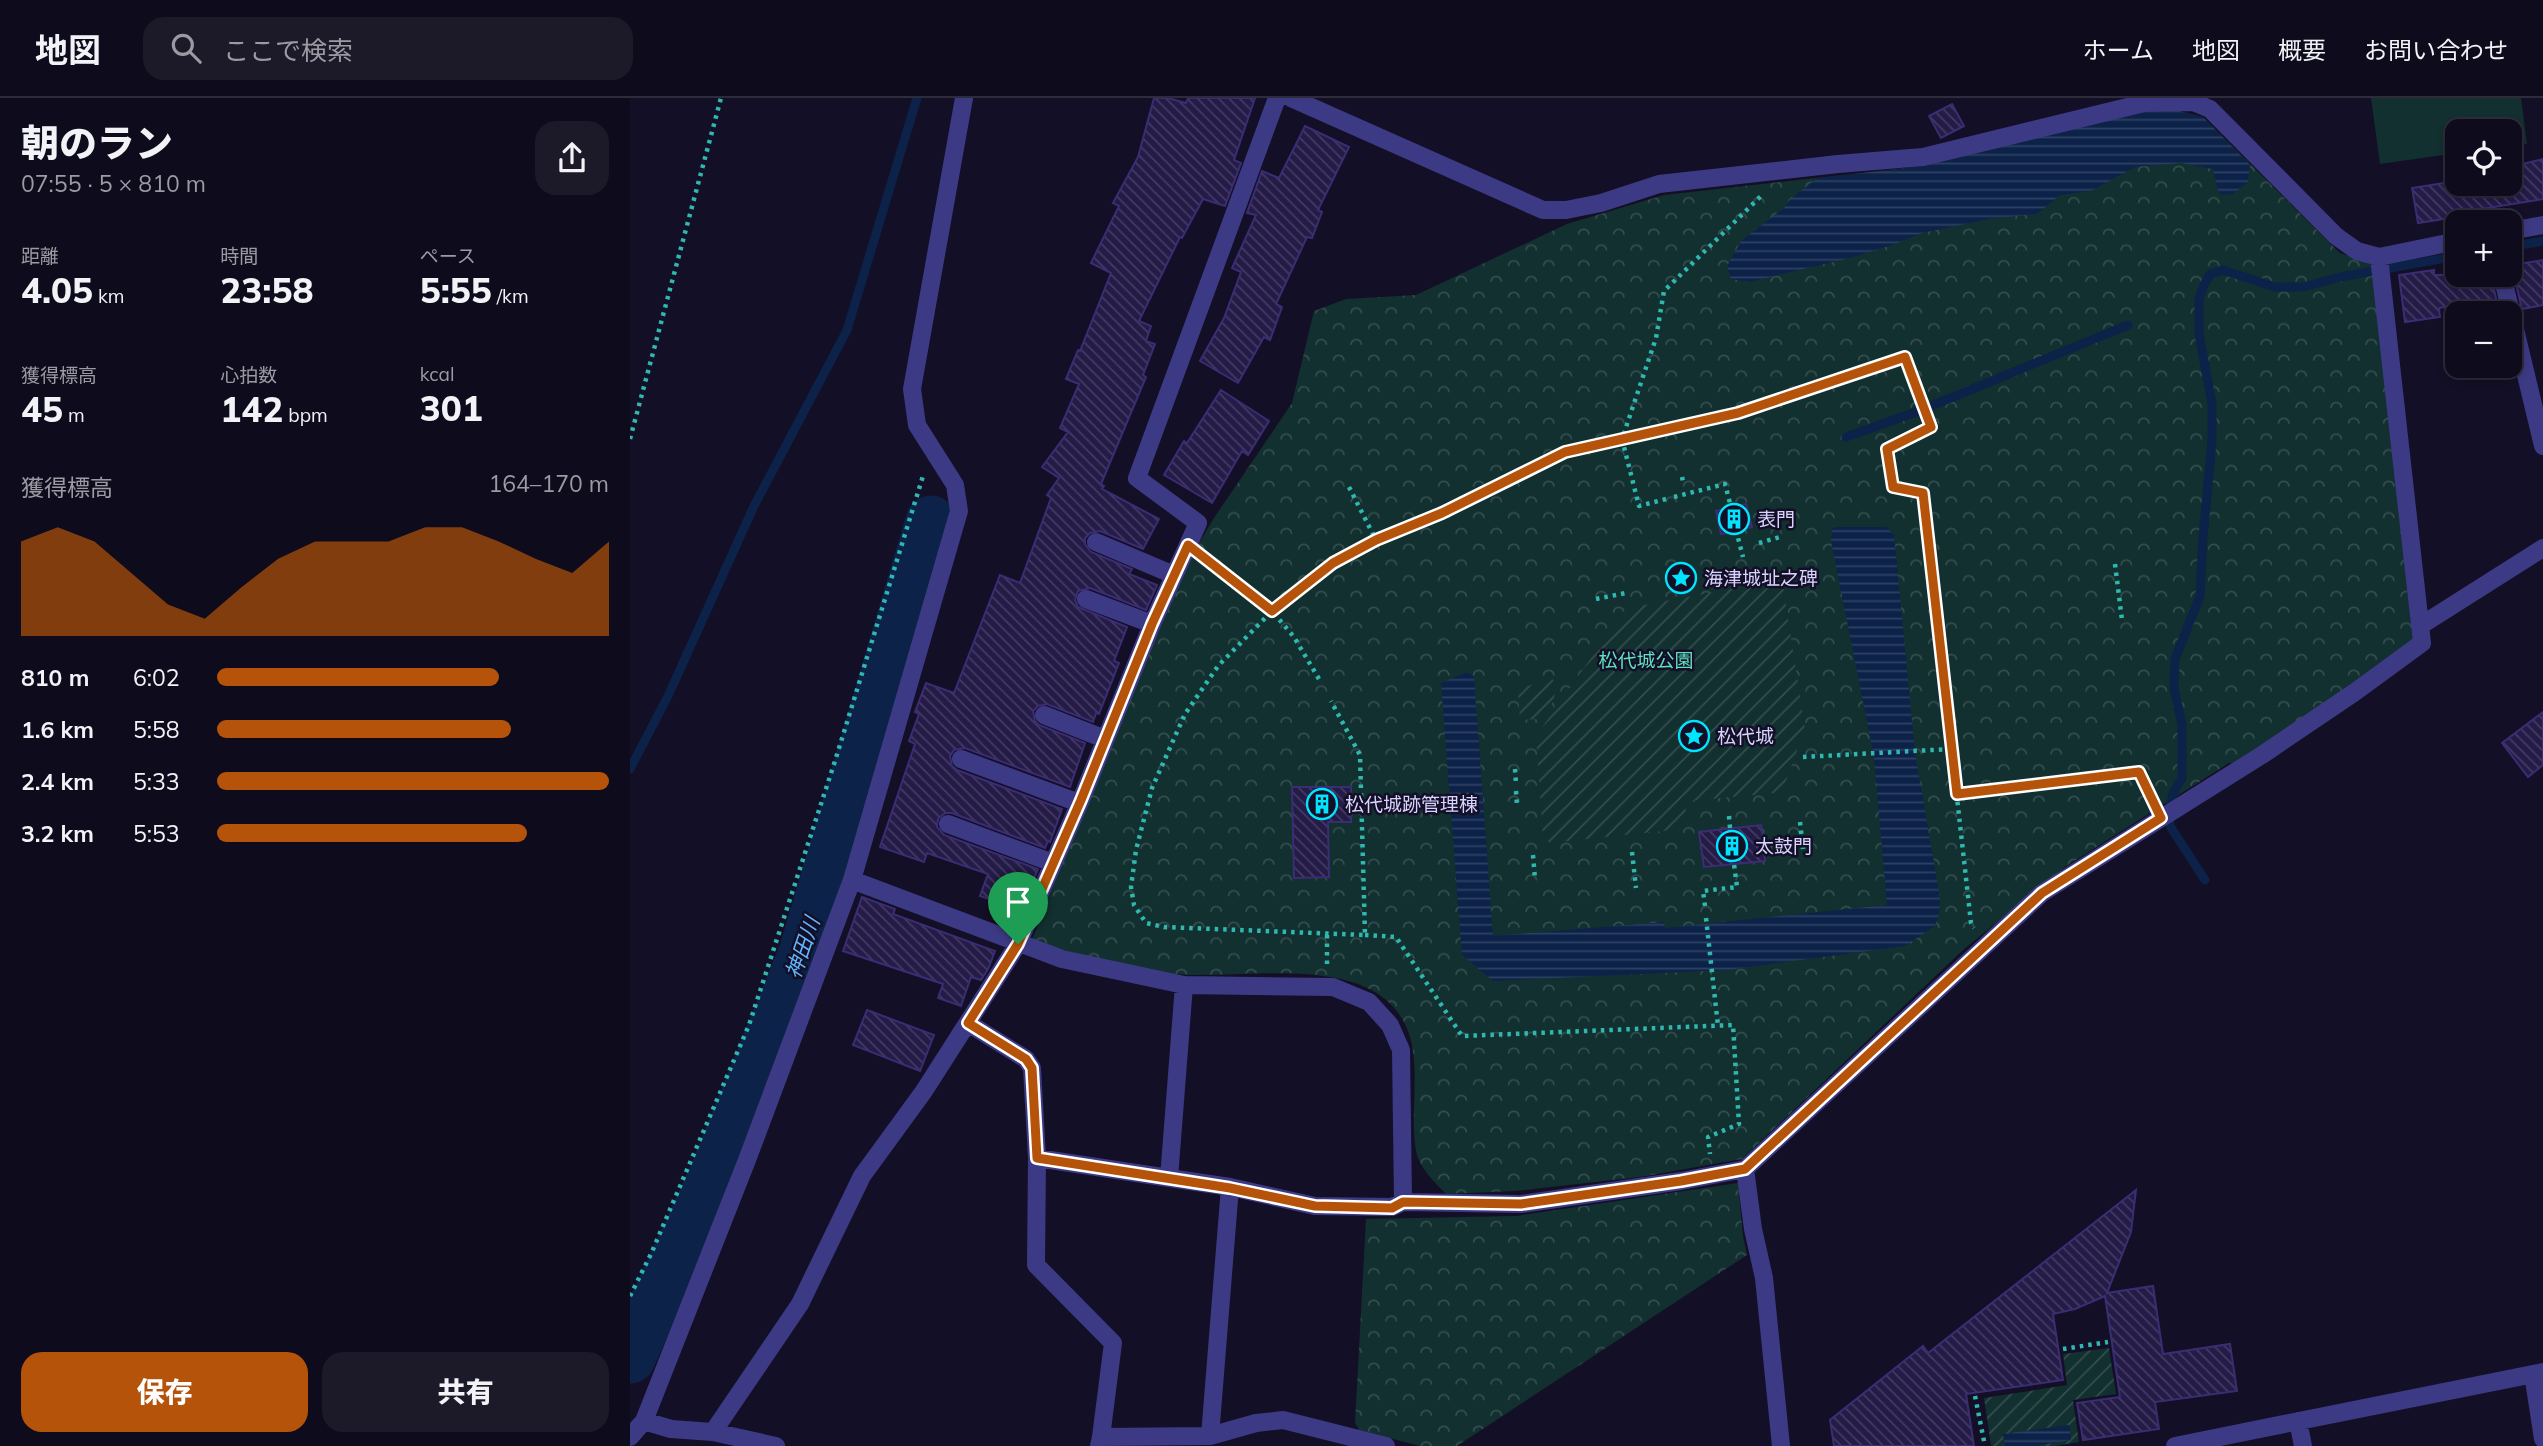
<!DOCTYPE html>
<html lang="ja">
<head>
<meta charset="utf-8">
<style>
	:root { --surface:#0e0b1c; --page:#1c1929; --text:#f1f3f6; --muted:#9b9ba3; --line:#2e2b3b; --accent:#b45309 }
	body { margin:0; font-family:Mulish,"Noto Sans JP",sans-serif; background:var(--page); color:var(--text); height:100vh; display:flex; flex-direction:column; font-size:26px; white-space:nowrap }
	* { box-sizing:border-box; margin:0 }
	p { font-size:23px; color:var(--muted) }
	.icon { flex:none; width:38px; height:38px; fill:none; stroke:currentColor; stroke-width:2; stroke-linecap:round; stroke-linejoin:round }
	.map { position:relative; flex:1; overflow:hidden }
	.panel { display:flex; flex-direction:column; background:var(--surface); width:630px }
	.panel>* { flex:none }
	.fabs { position:absolute; left:1815px; top:21px; display:grid; gap:14px }
	.fabs a { display:grid; place-items:center; width:77px; height:77px; border-radius:14px; background:var(--surface); box-shadow:0 4px 10px #0003,0 0 0 2px var(--line); font-size:35px }
	.pin { position:absolute; display:grid; place-items:center; width:60px; height:60px; color:#fff; margin:-72px -30px; border-radius:50% 50% 50% 0; rotate:-45deg; box-shadow:0 0 7px #0007 }
	.pin .icon { rotate:45deg }
	.round { display:grid; place-items:center; flex:none; width:74px; height:74px; border-radius:21px; background:var(--page) }
	.headline { display:flex; align-items:center; justify-content:space-between; height:119px; padding:0 21px }
	h1 { font-size:38px; font-weight:800; line-height:52px }
	.figures { display:grid; grid-template-columns:repeat(3,1fr); gap:10px; height:119px; padding:7px 21px }
	.figures div { display:grid; align-content:center }
	.figures b { font-size:35px; font-weight:800 }
	.figures small { font-size:19px; font-weight:400 }
	.figures p { font-size:19px }
	.chart { height:196px; padding:14px 21px }
	.chart p { display:flex; justify-content:space-between }
	.chart svg { width:100%; height:126px; margin-top:7px; fill:var(--accent); opacity:.7 }
	.primary-button { display:flex; gap:14px; margin-top:auto; padding:14px 21px }
	.primary-button a { flex:1; height:80px; border-radius:21px; background:var(--accent); color:#fff; font-size:28px; font-weight:800; line-height:80px; text-align:center }
	.primary-button a+a { background:var(--page); color:var(--text) }
	ul { padding:0 21px; list-style:none; font-size:23px }
	li { display:grid; grid-template-columns:112px 84px 1fr; align-items:center; height:52px }
	li i { height:18px; border-radius:9px; background:var(--accent) }
	header { display:flex; align-items:center; gap:42px; box-sizing:border-box; height:98px; padding:0 35px; background:var(--surface); border-bottom:2px solid var(--line) }
	header strong { font-size:33px }
	nav { display:flex; gap:38px; margin-inline-start:auto; font-size:24px }
	.search { width:490px; height:63px; background:var(--page); display:flex; align-items:center; gap:18px; box-sizing:border-box; padding:0 24px; border-radius:21px; color:var(--muted); font-size:26px }
	main { display:flex; flex:1; min-height:0 }
	.map>svg:first-child { display:block }
	.forest { fill:url(#forest-crowns) }
	.garden { fill:url(#garden-furrows) }
	.pitch { fill:#12302f }
	.water { fill:url(#water-rules) }
	.lines { fill:none; stroke-linecap:round; stroke-linejoin:round }
	.stream { stroke:#0c2248; stroke-width:9 }
	.river { stroke:#0c2248; stroke-width:51 }
	.building { fill:url(#building-back-hatch); stroke:#3b2d73; stroke-width:2 }
	.path { stroke:#2fb8b0; stroke-width:4.5; stroke-dasharray:3.5 5; stroke-linecap:butt }
	.minor { stroke:#3d3a85; stroke-width:18 }
	.route-casing { stroke:#fff; stroke-width:14 }
	.route { stroke:#b45309; stroke-width:9 }
	.labels { text-anchor:middle; stroke-width:5; stroke-linejoin:round; paint-order:stroke }
	.poi-label { font-size:19px; fill:#d9d4ff; stroke:#130f26; text-anchor:start }
	.park-label { font-size:19px; fill:#5fe0c0; stroke:#130f26 }
	.water-label { font-size:21px; font-style:italic; fill:#62b6ff; stroke:#130f26 }
</style>
</head>
<body>
<header>
<strong>地図</strong>
<div class="search"><svg class="icon" aria-label="search" viewBox="0 0 24 24"><circle cx="10" cy="10" r="6"/><path d="M15 15l6 6"/></svg>ここで検索</div>
<nav><a>ホーム</a><a>地図</a><a>概要</a><a>お問い合わせ</a></nav>
</header>
<main>
<section class="panel">
<div class="headline"><div><h1>朝のラン</h1><p>07:55 · 5 × 810 m</p></div><a class="round"><svg class="icon" aria-label="share" viewBox="0 0 24 24"><path d="M12 15V3M7 8l5-5 5 5M5 13v7h14v-7"/></svg></a></div>
<div class="figures">
<div><p>距離</p><b>4.05<small> km</small></b></div>
<div><p>時間</p><b>23:58</b></div>
<div><p>ペース</p><b>5:55<small> /km</small></b></div>
</div>
<div class="figures">
<div><p>獲得標高</p><b>45<small> m</small></b></div>
<div><p>心拍数</p><b>142<small> bpm</small></b></div>
<div><p>kcal</p><b>301</b></div>
</div>
<div class="chart"><p><span>獲得標高</span>164–170 m</p>
<svg viewBox="0 0 160 44" preserveAspectRatio="none"><path d="M0 44V11L10 6L20 11L30 22L40 33L50 38L60 27L70 17L80 11L90 11L100 11L110 6L120 6L130 11L140 17L150 22L160 11V44z"/></svg>
</div>
<ul>
<li><b>810 m</b>6:02<i style="width:72%"></i></li>
<li><b>1.6 km</b>5:58<i style="width:75%"></i></li>
<li><b>2.4 km</b>5:33<i style="width:100%"></i></li>
<li><b>3.2 km</b>5:53<i style="width:79%"></i></li>
</ul>
<div class="primary-button"><a>保存</a><a>共有</a></div>
</section>
<div class="map">
<svg width="1913" height="1348" viewBox="0 0 1913 1348">
	<defs>
		<pattern id="forest-crowns" width="20" height="18" patternUnits="userSpaceOnUse" patternTransform="scale(1.75)"><rect width="20" height="18" fill="#12302f"/><path d="M2 6a3 3 0 1 1 6 0M12 15a3 3 0 1 1 6 0" fill="none" stroke="#344d4e"/></pattern>
		<pattern id="garden-furrows" width="10" height="10" patternUnits="userSpaceOnUse" patternTransform="scale(1.75)"><rect width="10" height="10" fill="#12302f"/><path d="M-1 1l2-2M0 10L10 0M9 11l2-2" fill="none" stroke="#344d4e"/></pattern>
		<pattern id="water-rules" width="6" height="5" patternUnits="userSpaceOnUse" patternTransform="scale(1.75)"><rect width="6" height="5" fill="#0c2248"/><path d="M0 2.5h6" fill="none" stroke="#2f4163"/></pattern>
		<pattern id="building-back-hatch" width="6" height="6" patternUnits="userSpaceOnUse" patternTransform="scale(1.75)"><rect width="6" height="6" fill="#241b47"/><path d="M-1 5l2 2M0 0l6 6M5-1l2 2" fill="none" stroke="#433b63"/></pattern>
	</defs>
	<rect width="100%" height="100%" fill="#130f26"/>
	<path class="forest" d="M 1549,13 L 1573,19 L 1710,155 L 1743,166 L 1783,547 L 1649,638 L 1604,665 L 1599,665 L 1435,769 L 1333,852 L 1112,1061 L 1010,1079 L 885,1093 L 816,1096 C 804,1084 789,1069 786,1053 C 779,1014 793,962 775,926 C 737,850 604,885 536,875 C 491,869 445,854 401,844 L 484,636 L 561,459 L 582,423 L 662,305 L 684,213 L 716,201 L 786,197 L 937,126 L 1034,97 L 1293,68 L 1507,14 Z
		M 1108,1085 L 1113,1138 L 1117,1157 L 827,1348 L 790,1348 L 729,1332 L 725,1325 L 736,1121 L 886,1118 Z"/>
	<path class="garden" d="M 1140,484 L 1153,488 L 1175,631 L 1154,688 L 1144,695 L 1059,703 C 1053,713 1057,722 1051,731 L 920,745 L 913,740 L 906,638 L 994,513 L 1008,508 Z
		M 923,581 C 929,596 922,609 911,621 L 890,622 L 888,592 Z
		M 1479,1250 L 1486,1296 L 1443,1302 L 1449,1344 L 1425,1348 L 1361,1348 L 1354,1300 L 1437,1287 L 1433,1256 Z"/>
	<path class="pitch" d="M 1741,0 L 1891,0 L 1897,46 L 1880,48 L 1880,33 L 1827,33 L 1827,55 L 1750,66 Z"/>
	<path class="water" d="M 1549,13 L 1573,19 L 1620,67 L 1618,84 L 1603,96 L 1592,97 L 1588,93 L 1583,71 L 1551,65 L 1505,69 L 1461,93 L 1430,97 L 1407,116 L 1359,121 L 1292,135 L 1262,147 L 1220,160 L 1119,184 L 1101,181 L 1097,168 L 1111,143 L 1155,109 L 1160,101 L 1188,80 L 1294,68 L 1507,14 Z
		M 1206,429 L 1256,429 L 1264,437 L 1285,655 L 1310,800 L 1309,816 L 1305,828 L 1275,848 L 1097,872 L 863,883 L 832,857 L 811,585 L 837,574 L 844,579 L 863,838 L 1034,824 L 1035,830 L 1257,807 L 1244,659 L 1201,443 L 1202,431 Z
		M 1439,1327 L 1441,1342 L 1405,1348 L 1375,1348 L 1373,1336 Z"/>
	<g class="lines">
		<path class="stream" d="M 1880,149 L 1913,143
			M 1216,339 L 1289,313 L 1498,227
			M 0,671 L 38,598 L 124,408 L 217,232 L 287,0
			M 1575,782 L 1540,728 L 1539,718 L 1543,695 L 1552,680 L 1552,627 L 1544,590 L 1545,561 L 1570,498 L 1573,440 L 1582,343 L 1582,306 L 1569,236 L 1569,200 L 1574,187 L 1580,176 L 1593,172 L 1645,189 L 1673,189 L 1710,179 L 1827,158"/>
		<path class="river" d="M 0,1260 L 80,1087 L 174,855 L 301,423"/>
	</g>
	<path class="building" d="M 524,0 L 538,0 L 556,5 L 558,0 L 625,0 L 604,62 L 611,65 L 595,108 L 573,101 L 552,140 L 550,139 L 509,223 L 521,228 L 516,243 L 525,246 L 513,277 L 516,279 L 471,386 L 474,388 L 472,391 L 529,421 L 513,451 L 470,433 L 460,435 L 455,440 L 455,446 L 461,454 L 502,471 L 499,476 L 527,487 L 516,512 L 460,490 L 448,493 L 445,502 L 448,509 L 497,529 L 484,563 L 489,565 L 469,616 L 466,615 L 463,624 L 417,606 L 408,608 L 403,613 L 405,623 L 409,627 L 455,645 L 440,689 L 335,650 L 324,652 L 320,658 L 322,668 L 327,672 L 432,711 L 420,744 L 418,743 L 415,750 L 322,715 L 315,715 L 308,721 L 307,729 L 314,737 L 408,771 L 390,812 L 350,798 L 358,776 L 297,755 L 294,764 L 250,749 L 285,646 L 279,643 L 289,616 L 285,614 L 296,585 L 324,595 L 370,477 L 390,485 L 421,400 L 417,397 L 429,380 L 412,369 L 438,334 L 430,330 L 449,286 L 436,281 L 448,252 L 450,253 L 481,175 L 461,165 L 489,108 L 483,105 L 508,59 Z
		M 1322,6 L 1334,28 L 1311,40 L 1299,18 Z
		M 675,28 L 719,49 L 688,112 L 692,114 L 682,140 L 677,139 L 646,206 L 652,209 L 640,242 L 634,239 L 608,285 L 570,263 L 594,220 L 611,174 L 602,170 L 626,117 L 617,115 L 632,73 L 649,80 Z
		M 1913,61 L 1913,101 L 1833,114 L 1833,118 L 1788,125 L 1782,90 L 1827,83 L 1827,86 L 1880,86 L 1880,69 Z
		M 1913,162 L 1913,207 L 1892,211 L 1883,173 L 1889,173 L 1888,166 Z
		M 1804,172 L 1804,177 L 1861,177 L 1869,214 L 1856,215 L 1854,202 L 1809,210 L 1810,219 L 1775,224 L 1769,177 Z
		M 591,292 L 639,323 L 618,357 L 612,353 L 582,405 L 534,377 L 554,343 L 557,345 Z
		M 1116,406 L 1122,429 L 1091,436 L 1086,413 Z
		M 1913,614 L 1913,667 L 1898,679 L 1872,645 Z
		M 662,689 L 721,689 L 721,724 L 698,724 L 699,779 L 664,780 Z
		M 1131,727 L 1135,763 L 1074,769 L 1069,734 Z
		M 232,799 L 265,811 L 263,816 L 365,853 L 358,871 L 351,882 L 341,879 L 331,908 L 308,900 L 313,886 L 213,853 Z
		M 237,912 L 304,937 L 290,973 L 223,947 Z
		M 1506,1092 L 1501,1134 L 1477,1195 L 1523,1188 L 1533,1256 L 1600,1246 L 1607,1293 L 1525,1304 L 1529,1331 L 1453,1342 L 1447,1305 L 1490,1299 L 1475,1198 L 1445,1211 L 1423,1216 L 1433,1282 L 1336,1296 L 1344,1348 L 1204,1348 L 1200,1322 L 1293,1248 L 1298,1255 Z"/>
	<g class="lines">
		<path class="path" d="M 0,341 L 91,0
			M 1052,379 L 1053,384
			M 719,389 L 746,442
			M 1044,399 L 1095,386 L 1101,409
			M 1036,401 L 1009,408 L 992,341 L 1026,240 L 1034,193 L 1131,98
			M 1106,432 L 1113,459
			M 1129,445 L 1150,439
			M 577,461 L 642,513 L 588,568 L 555,616 L 522,690 L 506,752 L 501,789 L 504,807 L 516,825 L 534,829 L 735,837 L 730,657 L 701,603
			M 1485,466 L 1492,522
			M 966,501 L 996,495
			M 689,581 L 664,539 L 642,513 L 703,465 L 746,442 L 812,415 L 935,354 L 1108,315 L 1275,259 L 1301,329 L 1257,351 L 1263,389 L 1293,395 L 1341,825 L 1344,830
			M 1173,659 L 1321,651
			M 885,671 L 886,686
			M 886,693 L 887,708
			M 1327,696 L 1509,674 L 1522,700
			M 1099,718 L 1100,730
			M 1170,724 L 1173,751
			M 1002,754 L 1006,790
			M 903,757 L 905,781
			M 1075,808 L 1073,793 L 1107,789 L 1104,766
			M 1076,820 L 1088,928
			M 735,837 L 766,839 L 832,938 L 1103,927 L 1109,1026 L 1078,1039 L 1080,1056
			M 697,866 L 697,836
			M 0,1198 L 21,1156 L 119,927 L 205,663 L 293,378
			M 1433,1251 L 1478,1244
			M 1345,1298 L 1355,1348"/>
		<path class="minor" d="M 661,0 L 913,112 L 936,112 L 971,105 L 1029,86 L 1208,66 L 1293,59 L 1514,5 L 1563,4 L 1580,11 L 1706,138 L 1727,153 L 1749,159 L 1827,143
			M 1880,133 L 1913,127
			M 1872,177 L 1913,348
			M 466,444 L 544,477
			M 456,501 L 522,526
			M 1790,528 L 1913,450
			M 414,617 L 475,641
			M 331,661 L 449,705
			M 318,726 L 423,765
			M 222,782 L 432,861 L 554,887 L 703,889 L 739,904 L 760,927 L 771,952 L 773,1104 L 891,1106 L 1051,1083 L 1115,1071 L 1412,795 L 1632,657 L 1725,594 L 1792,545 L 1749,159
			M 554,887 L 539,1080 L 600,1089 L 580,1338
			M 338,925 L 396,961 L 402,970 L 407,1060
			M 1115,1071 L 1123,1131 L 1134,1180 L 1151,1348
			M 600,1089 L 685,1108 L 762,1109 L 773,1104
			M 1903,1276 L 1913,1341
			M 14,1323 L 117,1062 L 222,782 L 329,413 L 325,387 L 287,327 L 282,291 L 334,0
			M 1668,1323 L 1673,1348
			M 83,1334 L 170,1206 L 232,1078 L 294,993 L 388,846 L 451,702 L 523,524 L 568,425 L 507,380 L 647,0
			M 0,1339 L 14,1323 L 41,1331 L 83,1334 L 146,1348
			M 471,1339 L 483,1245 L 406,1167 L 407,1060 L 539,1080
			M 469,1348 L 471,1339 L 580,1338 L 626,1325 L 653,1322 L 756,1348
			M 1545,1348 L 1913,1274"/>
	</g>
	<g class="lines">
		<g class="route-casing">
			<path id="route" d="M 1275,259 L 1301,329 L 1257,351 L 1263,389 L 1293,395 L 1327,696 L 1509,674 L 1531,720 L 1412,795 L 1115,1071 L 1051,1083 L 891,1106 L 773,1104 L 762,1110 L 685,1108 L 600,1090 L 407,1060 L 402,970 L 396,961 L 338,925 L 388,846 L 451,702 L 522,526 L 558,447 L 642,513 L 703,465 L 746,442 L 812,415 L 935,354 L 1108,315 Z"/>
		</g>
		<use href="#route" class="route"/>
	</g>
	<defs>
		<g id="building-ring" transform="scale(1.575)"><circle r="9.5" fill="#130f26" stroke="#00e5ff" stroke-width="1.5"/><path d="M-4-6H4V6H1V3H-1V6H-4ZM-2.5-4.3h1.7v1.8h-1.7ZM.8-4.3h1.7v1.8H.8ZM-2.5-1h1.7V.8h-1.7ZM.8-1h1.7V.8H.8Z" fill="#00e5ff"/></g>
		<g id="sight-ring" transform="scale(1.575)"><circle r="9.5" fill="#130f26" stroke="#00e5ff" stroke-width="1.5"/><path d="M0-6L1.8-2.2L6-1.7L2.9 1.2L3.7 5.4L0 3.3L-3.7 5.4L-2.9 1.2L-6-1.7L-1.8-2.2Z" fill="#00e5ff"/></g>
	</defs>
	<g fill-rule="evenodd">
		<use href="#building-ring" x="1104" y="421"/>
		<use href="#sight-ring" x="1051" y="480"/>
		<use href="#sight-ring" x="1064" y="638"/>
		<use href="#building-ring" x="692" y="706"/>
		<use href="#building-ring" x="1102" y="748"/>
	</g>
	<g class="labels">
		<g class="poi-label">
			<text x="1127" y="428">表門</text>
			<text x="1074" y="487">海津城址之碑</text>
			<text x="1087" y="645">松代城</text>
			<text x="715" y="713">松代城跡管理棟</text>
			<text x="1125" y="755">太鼓門</text>
		</g>
		<g class="park-label">
			<text x="1016" y="569">松代城公園</text>
		</g>
		<g class="water-label">
			<text transform="translate(173 850) rotate(-71)" y="7">神田川</text>
		</g>
	</g>
</svg>
<div class="fabs">
<a><svg class="icon" aria-label="locate" viewBox="0 0 24 24"><circle cx="12" cy="12" r="6"/><path d="M12 2v4M12 18v4M2 12h4M18 12h4"/></svg></a>
<a>+</a>
<a>−</a>
</div>
<div class="pin" style="left:388px;top:846px;background:#1e9e55"><svg class="icon" aria-label="arrive" viewBox="0 0 24 24"><path d="M6 21V4h12l-3 4 3 4H6"/></svg></div>
</div>
</main>
</body>
</html>
